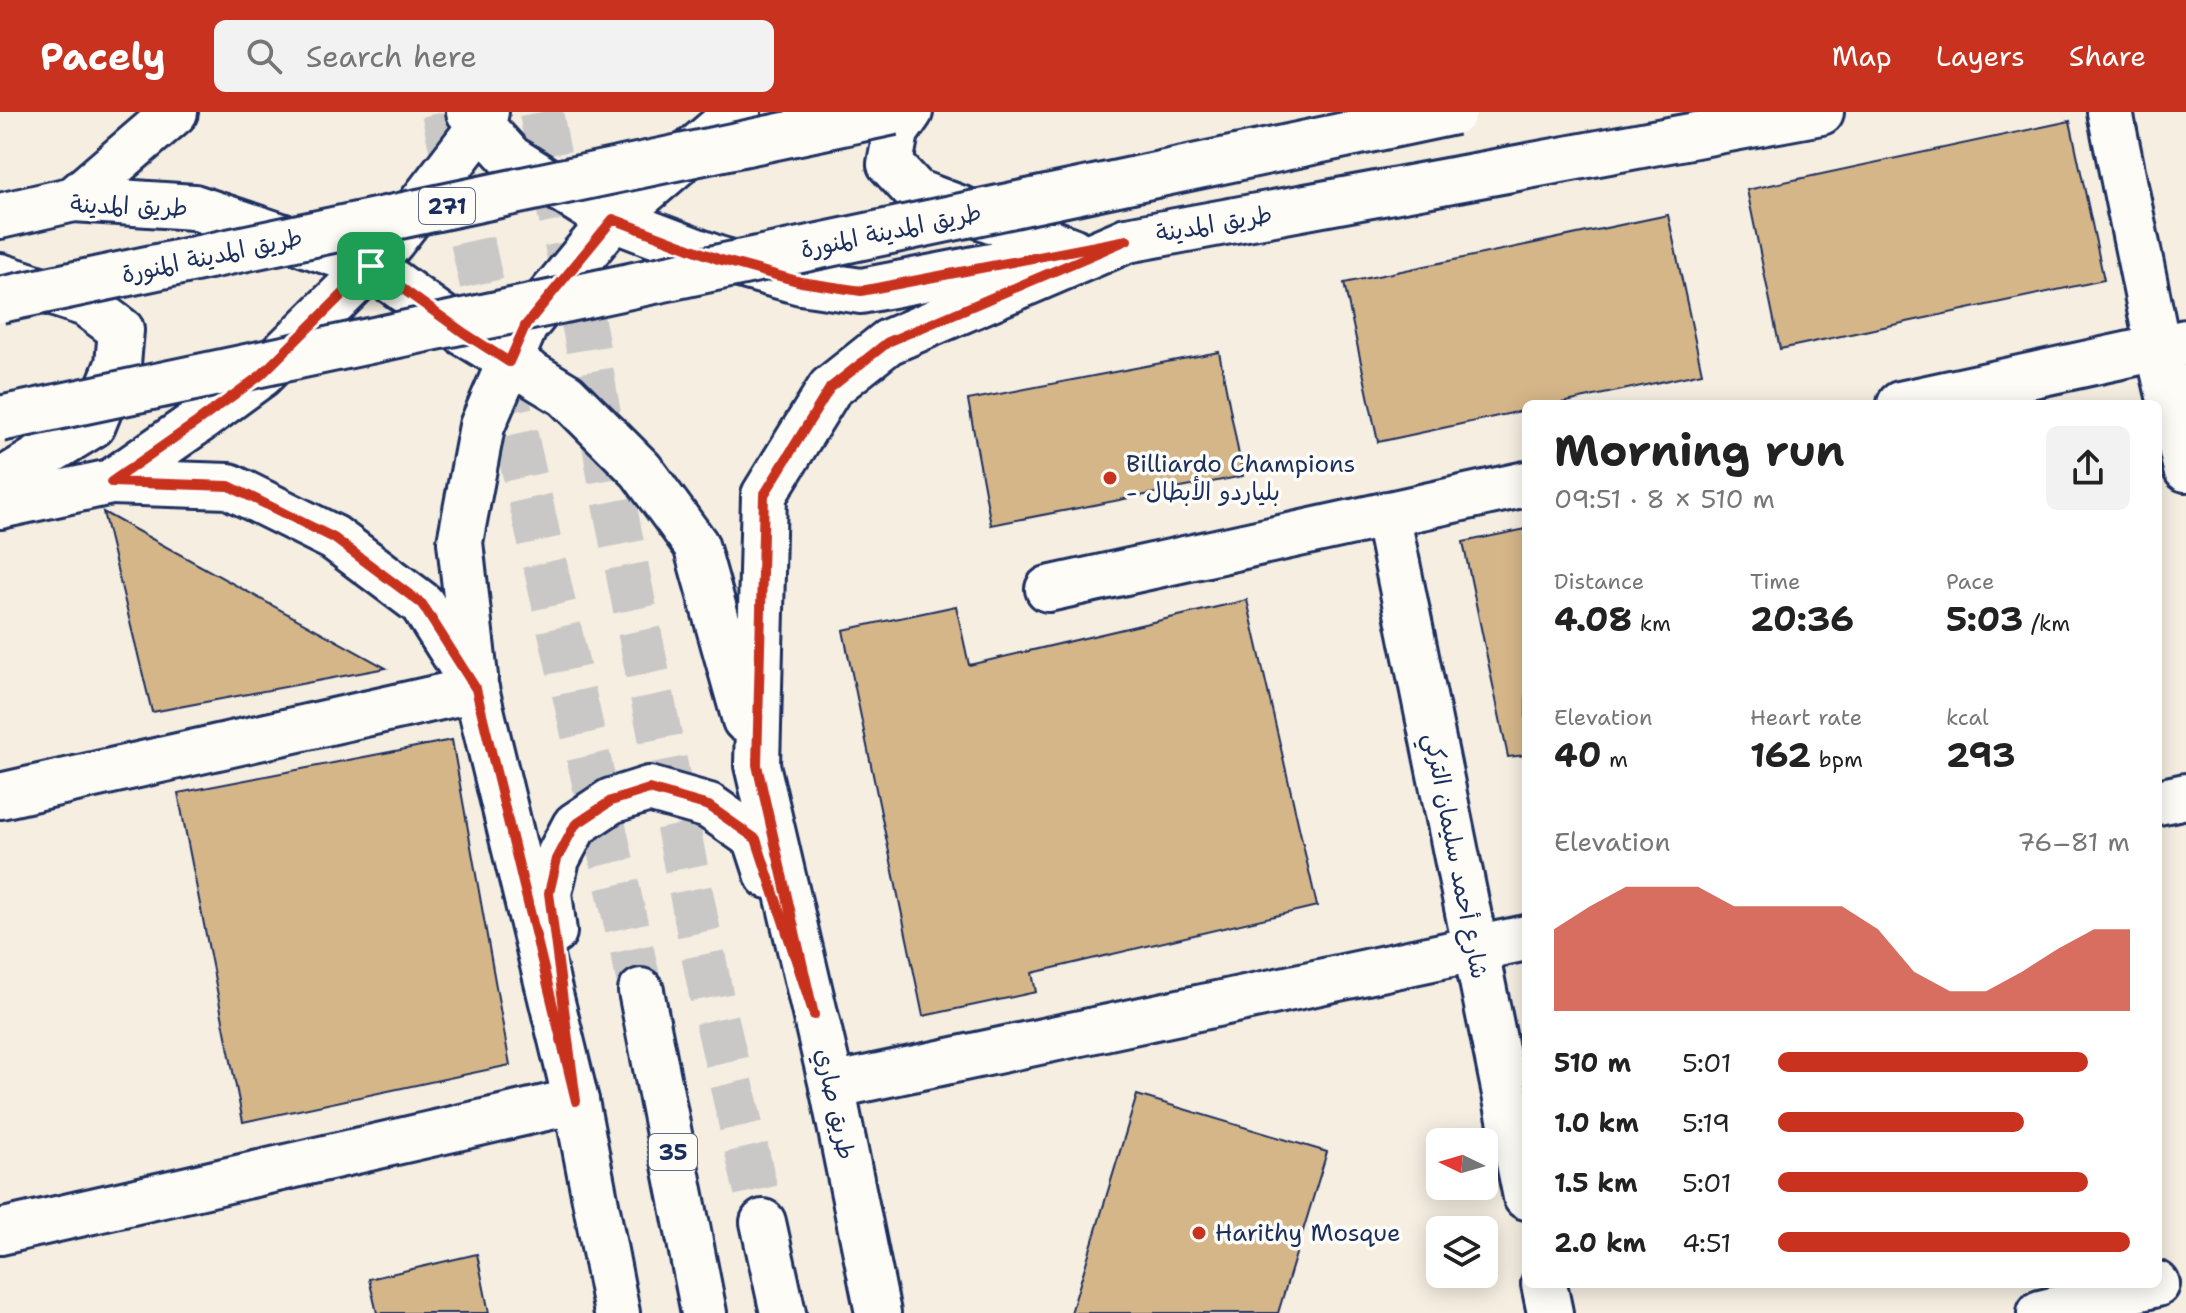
<!DOCTYPE html>
<html lang="en">
<head>
<meta charset="utf-8">
<style>
	:root { --surface:#fff; --page:#f2f2f2; --text:#222; --muted:#767676; --accent:#c8321e }
	body { margin:0; font-family:"Shantell Sans","Playpen Sans Arabic",sans-serif; background:var(--page); color:var(--text); height:100vh; display:flex; flex-direction:column; font-size:30px; white-space:nowrap }
	* { box-sizing:border-box; margin:0 }
	p { font-size:26px; color:var(--muted) }
	.icon { flex:none; width:44px; height:44px; fill:none; stroke:currentColor; stroke-width:2; stroke-linecap:round; stroke-linejoin:round }
	.map { position:relative; flex:1; overflow:hidden }
	.drawer { position:absolute; left:1522px; top:288px; width:640px; height:888px; display:flex; flex-direction:column; background:var(--surface); border-radius:12px; box-shadow:0 4px 20px #0003 }
	.drawer>* { flex:none }
	.needle { width:52px; rotate:275deg }
	.buttons { position:absolute; left:1426px; top:1016px; display:grid; gap:16px }
	.buttons a { display:grid; place-items:center; width:72px; height:72px; border-radius:12px; background:var(--surface); box-shadow:0 4px 20px #0003; font-size:40px }
	.pin { position:absolute; display:grid; place-items:center; width:68px; height:68px; color:#fff; margin:-34px; border-radius:16px; box-shadow:0 4px 12px #0006 }
	.round { display:grid; place-items:center; flex:none; width:84px; height:84px; border-radius:12px; background:var(--page) }
	.overview { display:flex; align-items:center; justify-content:space-between; height:136px; padding:0 32px }
	h1 { font-size:44px; font-weight:700; line-height:60px }
	.stats { display:grid; grid-template-columns:repeat(3,1fr); gap:12px; height:136px; padding:8px 32px }
	.stats div { display:grid; align-content:center }
	.stats b { font-size:34px; font-weight:700 }
	.stats small { font-size:22px; font-weight:400 }
	.stats p { font-size:22px }
	.chart { height:224px; padding:16px 32px }
	.chart p { display:flex; justify-content:space-between }
	.chart svg { width:100%; height:144px; margin-top:8px; fill:var(--accent); opacity:.7 }
	ul { padding:0 32px; list-style:none; font-size:26px }
	li { display:grid; grid-template-columns:128px 96px 1fr; align-items:center; height:60px }
	li i { height:20px; border-radius:10px; background:var(--accent) }
	header { display:flex; align-items:center; gap:48px; box-sizing:border-box; height:112px; padding:0 40px; background:var(--accent); color:#fff }
	header strong { font-size:38px }
	nav { display:flex; gap:44px; margin-inline-start:auto; font-size:28px }
	.search { width:560px; height:72px; background:var(--page); display:flex; align-items:center; gap:20px; box-sizing:border-box; padding:0 28px; border-radius:12px; color:var(--muted); font-size:30px }
	.map>svg:first-child { display:block }
	.building { fill:#d5b689; stroke:#1b2f5e; stroke-width:2 }
	.lines { fill:none; stroke-linecap:round; stroke-linejoin:round }
	.primary-tunnel { stroke:#c9c8c7; stroke-width:44; stroke-dasharray:44 22; stroke-linecap:butt }
	.minor-casing { stroke:#1b2f5e; stroke-width:50 }
	.secondary-casing { stroke:#1b2f5e; stroke-width:50 }
	.primary-casing { stroke:#1b2f5e; stroke-width:50 }
	.minor { stroke:#fdfcf7; stroke-width:44 }
	.secondary { stroke:#fdfcf7; stroke-width:44 }
	.primary { stroke:#fdfcf7; stroke-width:44 }
	.motorway-bridge-casing { stroke:#1b2f5e; stroke-width:50; stroke-linecap:butt }
	.motorway-bridge { stroke:#fdfcf7; stroke-width:44 }
	.route-casing { stroke:#fff; stroke-width:16 }
	.route { stroke:#c8321e; stroke-width:10 }
	.poi-dot { fill:#c8321e; stroke:#fdfcf7; stroke-width:3 }
	.labels { text-anchor:middle; stroke-width:7; stroke-linejoin:round; paint-order:stroke }
	.shield { fill:#fdfcf7; stroke:#5f6c8c; stroke-width:2 }
	.shield-label { font-size:22px; font-weight:bold; fill:#1b2f5e }
	.street-label { font-size:24px; fill:#1b2f5e; stroke:#fdfcf7 }
	.poi-label { font-size:24px; fill:#1b2f5e; stroke:#fdfcf7; text-anchor:start }
</style>
</head>
<body>
<header>
<strong>Pacely</strong>
<div class="search"><svg class="icon" aria-label="search" viewBox="0 0 24 24"><circle cx="10" cy="10" r="6"/><path d="M15 15l6 6"/></svg>Search here</div>
<nav><a>Map</a><a>Layers</a><a>Share</a></nav>
</header>
<div class="map">
<svg width="2186" height="1201" viewBox="0 0 2186 1201">
	<rect width="100%" height="100%" fill="#f5eee1"/>
	<filter id="ink" filterUnits="userSpaceOnUse"><feTurbulence type="fractalNoise" baseFrequency=".0125" numOctaves="2"/><feDisplacementMap in="SourceGraphic" scale="16" xChannelSelector="R" yChannelSelector="G"/><feConvolveMatrix kernelMatrix="1 2 1 2 8 2 1 2 1" color-interpolation-filters="sRGB"/></filter>
	<g filter="url(#ink)">
		<path class="building" d="M 2070,9 L 2104,168 L 1780,237 L 1747,78 Z
			M 1668,103 L 1702,261 L 1557,292 L 1526,292 L 1526,298 L 1378,330 L 1344,171 Z
			M 1219,240 L 1243,364 L 991,413 L 968,288 Z
			M 103,400 L 386,556 L 152,600 Z
			M 1526,417 L 1526,643 L 1508,645 L 1463,430 Z
			M 1247,488 L 1317,794 L 1032,861 L 1036,880 L 923,904 L 843,518 L 956,494 L 969,553 Z
			M 452,628 L 510,953 L 243,1010 L 178,681 Z
			M 1137,983 L 1327,1040 L 1278,1201 L 1071,1201 Z
			M 477,1142 L 489,1201 L 377,1201 L 369,1167 Z"/>
		<g class="lines">
			<path class="primary-tunnel" d="M 443,0 L 641,879
				M 541,0 L 560,103 L 585,220 L 613,386 L 712,887 L 763,1110"/>
			<g class="minor-casing">
				<path id="minor" d="M 2110,0 L 2158,236 L 2186,357
					M 1900,292 L 2186,230
					M 1387,402 L 1526,1085
					M 1048,477 L 1526,372
					M 0,684 L 476,577
					M 2158,690 L 2186,684
					M 832,974 L 1526,826
					M 0,1120 L 576,989
					M 1544,1172 L 1550,1201
					M 2040,1201 L 2157,1172"/>
			</g>
			<g class="secondary-casing">
				<path id="secondary" d="M 469,0 L 511,46 L 587,94 L 613,107 L 718,147 L 801,170 L 861,179 L 1043,144
					M 74,87 L 194,95 L 371,154 L 464,221 L 566,283 L 641,358 L 696,433 L 745,608
					M 74,87 L 175,0
					M 111,370 L 229,374 L 334,426 L 422,492 L 476,577 L 576,989 L 617,1201
					M 111,370 L 197,310 L 261,263 L 371,154 L 393,128 L 482,12 L 486,0
					M 475,565 L 460,430 L 482,314 L 525,214 L 613,107 L 738,0
					M 554,820 L 549,781 L 557,747 L 575,713 L 611,689 L 649,677 L 709,694 L 756,727 L 768,764
					M 878,1201 L 832,974 L 757,653 L 764,383 L 830,276 L 888,230 L 1127,128"/>
			</g>
			<g class="primary-casing">
				<path id="primary" d="M 910,0 L 896,20 L 890,52 L 916,80 L 1072,138
					M 0,104 L 74,87
					M 1127,128 L 1821,0
					M 0,164 L 86,192 L 121,218 L 118,252 L 93,313 L 0,370
					M 0,394 L 111,370
					M 641,879 L 704,1201
					M 763,1110 L 783,1201"/>
			</g>
			<use href="#minor" class="minor"/>
			<use href="#secondary" class="secondary"/>
			<use href="#primary" class="primary"/>
			<g class="motorway-bridge-casing">
				<path id="motorway-bridge" d="M 0,188 L 894,0
					M 0,307 L 1454,0"/>
			</g>
			<use href="#motorway-bridge" class="motorway-bridge"/>
		</g>
	</g>
	<g class="lines" filter="url(#ink)">
		<g class="route-casing">
			<path id="route" d="M 613,107 L 718,147 L 801,170 L 861,179 L 1127,128 L 888,230 L 830,276 L 764,383 L 757,653 L 814,903 L 756,727 L 709,694 L 649,677 L 611,689 L 575,713 L 557,747 L 549,781 L 576,989 L 476,577 L 422,492 L 334,426 L 229,374 L 111,370 L 197,310 L 261,263 L 371,154 L 464,221 L 509,250 L 525,214 Z"/>
		</g>
		<use href="#route" class="route"/>
	</g>
	<g class="poi-dot">
		<circle cx="1110" cy="366" r="8"/>
		<circle cx="1199" cy="1121" r="8"/>
	</g>
	<g class="labels">
		<g class="shield">
			<rect x="419" y="76" width="56" height="36" rx="6"/>
			<rect x="649" y="1022" width="48" height="36" rx="6"/>
		</g>
		<g class="shield-label">
			<text x="447" y="102">271</text>
			<text x="673" y="1048">35</text>
		</g>
		<g class="street-label">
			<text transform="translate(129 94) rotate(2)" y="8">طريق المدينة</text>
			<text transform="translate(1214 112) rotate(-10)" y="8">طريق المدينة</text>
			<text transform="translate(891 119) rotate(-12)" y="8">طريق المدينة المنورة</text>
			<text transform="translate(212 144) rotate(-12)" y="8">طريق المدينة المنورة</text>
			<text transform="translate(1456 744) rotate(79)" y="8">شارع أحمد سليمان التركي</text>
			<text transform="translate(835 992) rotate(78)" y="8">طريق صاري</text>
		</g>
		<g class="poi-label">
			<text x="1126" y="360">Billiardo Champions<tspan x="1126" dy="28">- بلياردو الأبطال</tspan></text>
			<text x="1215" y="1129">Harithy Mosque</text>
		</g>
	</g>
</svg>
<div class="buttons">
<a><svg class="needle" viewBox="-14 -14 28 28"><path d="M0-13l5 13h-10z" fill="#e53935"/><path d="M0 13l5-13h-10z" fill="#767676"/></svg></a>
<a><svg class="icon" aria-label="layers" viewBox="0 0 24 24"><path d="M12 4l9 5-9 5-9-5zM3 14l9 5 9-5"/></svg></a>
</div>
<div class="pin" style="left:371px;top:154px;background:#1e9e55"><svg class="icon" aria-label="arrive" viewBox="0 0 24 24"><path d="M6 21V4h12l-3 4 3 4H6"/></svg></div>
<section class="drawer">
<div class="overview"><div><h1>Morning run</h1><p>09:51 · 8 × 510 m</p></div><a class="round"><svg class="icon" aria-label="share" viewBox="0 0 24 24"><path d="M12 15V3M7 8l5-5 5 5M5 13v7h14v-7"/></svg></a></div>
<div class="stats">
<div><p>Distance</p><b>4.08<small> km</small></b></div>
<div><p>Time</p><b>20:36</b></div>
<div><p>Pace</p><b>5:03<small> /km</small></b></div>
</div>
<div class="stats">
<div><p>Elevation</p><b>40<small> m</small></b></div>
<div><p>Heart rate</p><b>162<small> bpm</small></b></div>
<div><p>kcal</p><b>293</b></div>
</div>
<div class="chart"><p><span>Elevation</span>76–81 m</p>
<svg viewBox="0 0 160 44" preserveAspectRatio="none"><path d="M0 44V19L10 12L20 6L30 6L40 6L50 12L60 12L70 12L80 12L90 19L100 32L110 38L120 38L130 32L140 25L150 19L160 19V44z"/></svg>
</div>
<ul>
<li><b>510 m</b>5:01<i style="width:88%"></i></li>
<li><b>1.0 km</b>5:19<i style="width:70%"></i></li>
<li><b>1.5 km</b>5:01<i style="width:88%"></i></li>
<li><b>2.0 km</b>4:51<i style="width:100%"></i></li>
</ul>
</section>
</div>
</body>
</html>
